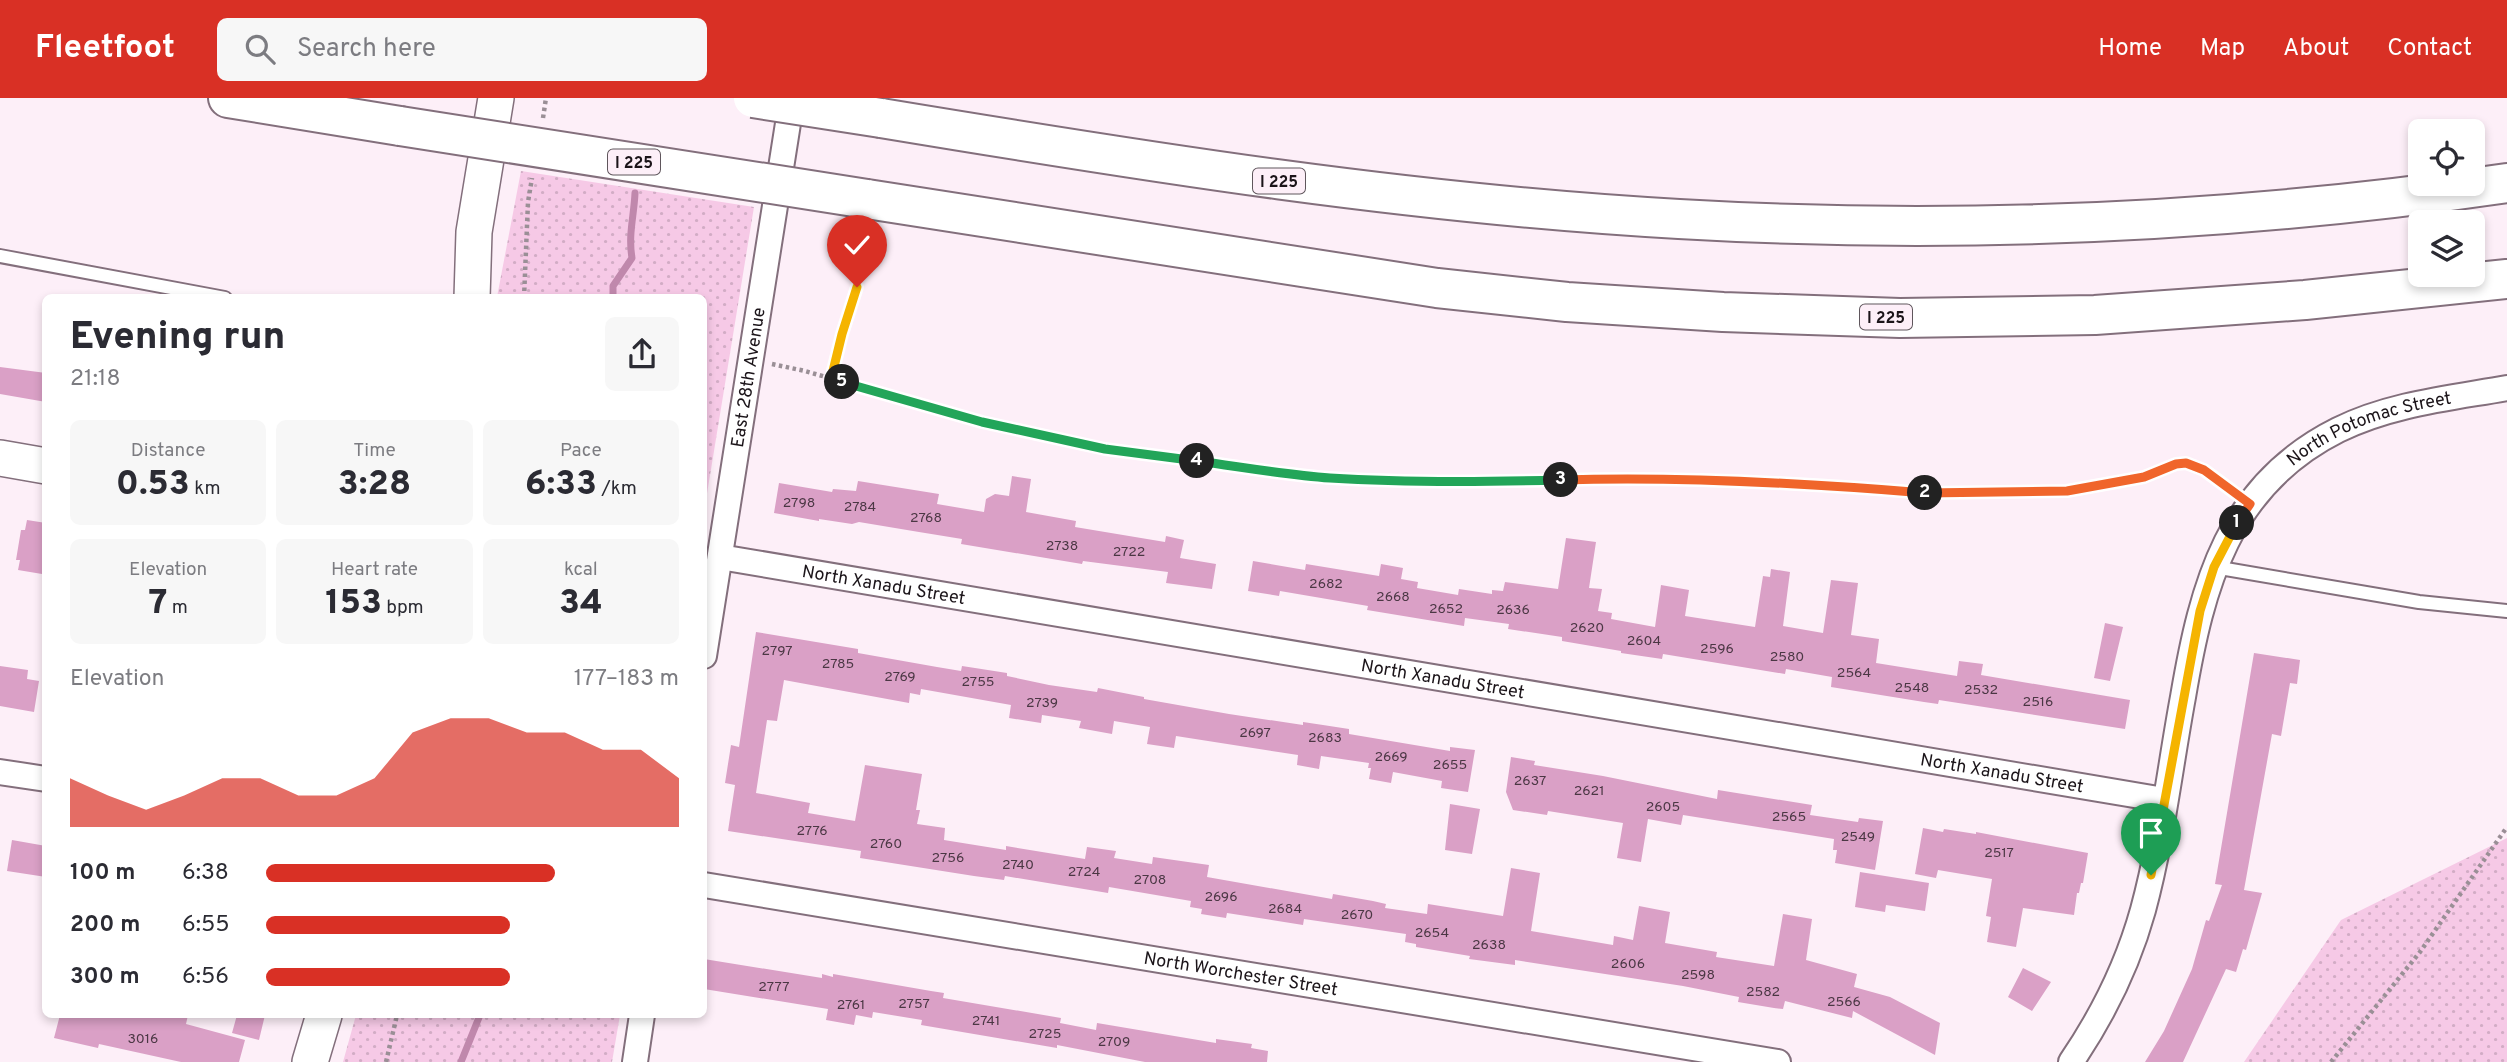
<!DOCTYPE html>
<html lang="en">
<head>
<meta charset="utf-8">
<style>
	:root { --surface:#fff; --page:#f7f7f7; --text:#2b2b33; --muted:#7c7c81; --accent:#d93025 }
	body { margin:0; font-family:Overpass,sans-serif; background:var(--page); color:var(--text); height:100vh; display:flex; flex-direction:column; font-size:26px; white-space:nowrap }
	* { box-sizing:border-box; margin:0 }
	p { font-size:23px; color:var(--muted) }
	.icon { flex:none; width:38px; height:38px; fill:none; stroke:currentColor; stroke-width:2; stroke-linecap:round; stroke-linejoin:round }
	.map { position:relative; flex:1; overflow:hidden }
	.sheet { position:absolute; left:42px; top:196px; width:665px; height:724px; display:flex; flex-direction:column; background:var(--surface); border-radius:10px; box-shadow:0 4px 10px #0003 }
	.sheet>* { flex:none }
	.buttons { position:absolute; left:2408px; top:21px; display:grid; gap:14px }
	.buttons a { display:grid; place-items:center; width:77px; height:77px; border-radius:10px; background:var(--surface); box-shadow:0 4px 10px #0003; font-size:35px }
	.pin { position:absolute; display:grid; place-items:center; width:60px; height:60px; color:#fff; margin:-72px -30px; border-radius:50% 50% 50% 0; rotate:-45deg; box-shadow:0 0 7px #0007 }
	.pin .icon { rotate:45deg }
	.km { position:absolute; width:35px; height:35px; margin:-18px; border-radius:50%; background:#222; color:#fff; font-size:19px; line-height:35px; text-align:center }
	.round { display:grid; place-items:center; flex:none; width:74px; height:74px; border-radius:10px; background:var(--page) }
	.overview { display:flex; align-items:center; justify-content:space-between; height:119px; padding:0 28px }
	h1 { font-size:38px; font-weight:800; line-height:52px }
	.metrics { display:grid; grid-template-columns:repeat(3,1fr); gap:10px; height:119px; padding:7px 28px }
	.metrics div { display:grid; align-content:center; border-radius:10px; background:var(--page); text-align:center }
	.metrics b { font-size:35px; font-weight:800 }
	.metrics small { font-size:19px; font-weight:400 }
	.metrics p { font-size:19px }
	.chart { height:196px; padding:14px 28px }
	.chart p { display:flex; justify-content:space-between }
	.chart svg { width:100%; height:126px; margin-top:7px; fill:var(--accent); opacity:.7 }
	ul { padding:0 28px; list-style:none; font-size:23px }
	li { display:grid; grid-template-columns:112px 84px 1fr; align-items:center; height:52px }
	li i { height:18px; border-radius:9px; background:var(--accent) }
	header { display:flex; align-items:center; gap:42px; box-sizing:border-box; height:98px; padding:0 35px; background:var(--accent); color:#fff }
	header strong { font-size:33px }
	nav { display:flex; gap:38px; margin-inline-start:auto; font-size:24px }
	.search { width:490px; height:63px; background:var(--page); display:flex; align-items:center; gap:18px; box-sizing:border-box; padding:0 24px; border-radius:10px; color:var(--muted); font-size:26px }
	.map>svg:first-child { display:block }
	.green { fill:url(#green-dots) }
	.lines { fill:none; stroke-linecap:round; stroke-linejoin:round }
	.stream { stroke:#c088ac; stroke-width:7 }
	.building { fill:#daa0c6 }
	.lane-casing { stroke:#836f7c; stroke-width:16 }
	.street-casing { stroke:#836f7c; stroke-width:28 }
	.secondary-casing { stroke:#836f7c; stroke-width:38 }
	.highway-casing { stroke:#836f7c; stroke-width:42 }
	.path { stroke:#9a8f96; stroke-width:4.5; stroke-dasharray:3.5 3.5; stroke-linecap:butt }
	.lane { stroke:#fff; stroke-width:12 }
	.street { stroke:#fff; stroke-width:24 }
	.secondary { stroke:#fff; stroke-width:35 }
	.highway { stroke:#fff; stroke-width:38 }
	.highway-bridge-casing { stroke:#836f7c; stroke-width:42; stroke-linecap:butt }
	.highway-bridge { stroke:#fff; stroke-width:38 }
	.split-1-casing { stroke:#fff; stroke-width:14 }
	.split-2-casing { stroke:#fff; stroke-width:14 }
	.split-3-casing { stroke:#fff; stroke-width:14 }
	.split-4-casing { stroke:#fff; stroke-width:14 }
	.split-5-casing { stroke:#fff; stroke-width:14 }
	.split-6-casing { stroke:#fff; stroke-width:14 }
	.split-1 { stroke:#f5b400; stroke-width:9 }
	.split-2 { stroke:#f0652b; stroke-width:9 }
	.split-3 { stroke:#f0652b; stroke-width:9 }
	.split-4 { stroke:#22a559; stroke-width:9 }
	.split-5 { stroke:#22a559; stroke-width:9 }
	.split-6 { stroke:#f5b400; stroke-width:9 }
	.labels { text-anchor:middle; stroke-width:6; stroke-linejoin:round; paint-order:stroke }
	.number-label { font-size:14px; fill:#4b3744 }
	.shield { fill:#fdeff8; stroke:#5f565c; stroke-width:2 }
	.shield-label { font-size:16px; font-weight:bold; fill:#1b1419 }
	.street-label { font-size:18px; fill:#1b1419; stroke:#fdeff8 }
</style>
</head>
<body>
<header>
<strong>Fleetfoot</strong>
<div class="search"><svg class="icon" aria-label="search" viewBox="0 0 24 24"><circle cx="10" cy="10" r="6"/><path d="M15 15l6 6"/></svg>Search here</div>
<nav><a>Home</a><a>Map</a><a>About</a><a>Contact</a></nav>
</header>
<div class="map">
<svg width="2507" height="964" viewBox="0 0 2507 964">
	<defs>
		<pattern id="green-dots" width="8" height="8" patternUnits="userSpaceOnUse" patternTransform="scale(1.75)"><rect width="8" height="8" fill="#f6c9e6"/><path d="M2 2h.1M6 6h.1" fill="none" stroke="#d2acc5" stroke-width="1.8" stroke-linecap="round"/></pattern>
	</defs>
	<rect width="100%" height="100%" fill="#fdeff8"/>
	<path class="green" d="M 521,73 L 754,109 L 704,414 L 704,200 L 497,199 Z
		M 2507,740 L 2507,964 L 2244,964 L 2341,822 Z
		M 356,917 L 620,917 L 612,964 L 343,964 Z"/>
	<g class="lines">
		<path class="stream" d="M 613,200 L 613,188 L 632,160 C 628,137 634,118 635,95
			M 461,964 L 480,917"/>
	</g>
	<path class="building" d="M 0,269 L 46,275 L 46,304 L 0,296 Z
		M 1012,378 L 1031,381 L 1026,414 L 1076,423 L 1075,429 L 1165,444 L 1166,438 L 1184,442 L 1180,460 L 1216,466 L 1212,491 L 1166,485 L 1168,474 L 1083,463 L 1082,466 L 961,446 L 962,441 L 919,434 L 859,424 L 852,426 L 819,421 L 819,423 L 774,415 L 779,385 L 832,394 L 833,391 L 856,393 L 858,383 L 939,396 L 937,406 L 984,414 L 986,401 L 995,396 L 1009,398 Z
		M 27,422 L 46,425 L 46,458 L 42,476 L 18,472 L 20,462 L 16,462 L 21,432 L 25,432 Z
		M 1566,440 L 1596,444 L 1589,490 L 1602,491 L 1598,513 L 1612,515 L 1611,521 L 1655,529 L 1661,487 L 1689,492 L 1685,518 L 1755,529 L 1763,478 L 1770,479 L 1771,471 L 1790,474 L 1783,528 L 1823,535 L 1831,482 L 1858,485 L 1851,537 L 1879,541 L 1876,565 L 1957,578 L 1959,563 L 1983,566 L 1981,577 L 2130,602 L 2125,631 L 1939,602 L 1938,606 L 1924,604 L 1831,589 L 1832,579 L 1786,571 L 1785,576 L 1663,556 L 1662,561 L 1621,555 L 1621,553 L 1562,543 L 1562,539 L 1508,531 L 1509,526 L 1465,520 L 1464,528 L 1367,512 L 1368,508 L 1280,493 L 1279,498 L 1248,493 L 1253,463 L 1305,472 L 1306,466 L 1379,478 L 1381,466 L 1403,470 L 1401,481 L 1418,484 L 1417,490 L 1458,497 L 1459,491 L 1492,496 L 1492,492 L 1503,493 L 1505,484 L 1558,491 Z
		M 2105,525 L 2123,529 L 2110,583 L 2094,580 Z
		M 756,534 L 858,551 L 858,555 L 937,569 L 961,573 L 962,568 L 975,570 L 1007,575 L 1007,578 L 1049,587 L 1097,594 L 1098,590 L 1144,599 L 1144,601 L 1229,616 L 1303,627 L 1303,624 L 1323,627 L 1349,631 L 1349,636 L 1450,653 L 1450,649 L 1475,652 L 1468,694 L 1441,690 L 1442,683 L 1393,674 L 1391,685 L 1369,681 L 1371,670 L 1368,670 L 1369,665 L 1321,658 L 1319,671 L 1297,667 L 1298,657 L 1176,638 L 1174,650 L 1147,646 L 1150,629 L 1114,623 L 1112,636 L 1079,630 L 1081,623 L 1042,617 L 1041,625 L 1009,620 L 1011,607 L 921,591 L 920,597 L 910,595 L 909,605 L 784,582 L 777,623 L 767,622 L 756,695 L 810,705 L 808,715 L 855,723 L 865,667 L 922,676 L 916,712 L 920,712 L 917,726 L 945,730 L 944,742 L 1006,752 L 1006,748 L 1085,761 L 1087,749 L 1116,753 L 1114,760 L 1152,766 L 1153,759 L 1209,767 L 1207,779 L 1332,801 L 1333,796 L 1373,803 L 1386,806 L 1385,810 L 1427,816 L 1428,806 L 1503,818 L 1511,770 L 1540,775 L 1531,833 L 1613,847 L 1614,838 L 1633,842 L 1639,808 L 1670,814 L 1665,845 L 1717,854 L 1716,859 L 1774,868 L 1783,816 L 1812,821 L 1806,862 L 1857,876 L 1854,889 L 1890,899 L 1940,925 L 1935,957 L 1853,913 L 1852,920 L 1785,903 L 1783,911 L 1774,910 L 1738,904 L 1739,899 L 1683,888 L 1515,862 L 1515,867 L 1469,861 L 1470,858 L 1416,849 L 1416,846 L 1405,844 L 1406,836 L 1304,821 L 1303,827 L 1227,815 L 1226,820 L 1201,816 L 1202,811 L 1190,809 L 1191,803 L 1109,789 L 1108,795 L 1005,778 L 1004,782 L 974,778 L 860,760 L 861,753 L 728,733 L 735,687 L 725,685 L 731,647 L 739,649 Z
		M 2254,555 L 2300,562 L 2297,586 L 2290,585 L 2281,638 L 2272,636 L 2244,792 L 2262,795 L 2246,852 L 2243,851 L 2236,874 L 2226,871 L 2183,964 L 2145,964 L 2164,933 L 2192,871 L 2206,822 L 2209,823 L 2222,787 L 2215,786 Z
		M 0,568 L 28,572 L 27,581 L 39,583 L 34,614 L 0,608 Z
		M 1511,659 L 1535,663 L 1534,667 L 1603,678 L 1717,701 L 1718,692 L 1812,707 L 1810,717 L 1858,724 L 1859,720 L 1883,723 L 1875,772 L 1835,765 L 1837,752 L 1833,752 L 1834,741 L 1683,717 L 1681,727 L 1648,721 L 1641,764 L 1617,760 L 1623,725 L 1548,713 L 1547,717 L 1513,712 L 1506,694 Z
		M 1450,706 L 1480,711 L 1472,756 L 1445,752 Z
		M 1923,730 L 1943,734 L 1944,731 L 1976,736 L 1976,734 L 2088,755 L 2083,785 L 2081,785 L 2079,795 L 2077,795 L 2074,817 L 2023,810 L 2016,849 L 1987,844 L 1991,819 L 1986,818 L 1992,781 L 1938,772 L 1936,780 L 1915,776 Z
		M 12,742 L 46,748 L 46,779 L 7,773 Z
		M 1860,774 L 1929,785 L 1925,813 L 1886,807 L 1885,814 L 1855,809 Z
		M 704,861 L 822,880 L 822,876 L 833,879 L 833,876 L 931,893 L 944,895 L 943,900 L 1061,920 L 1060,925 L 1096,932 L 1097,925 L 1216,945 L 1216,941 L 1252,946 L 1251,950 L 1268,953 L 1267,964 L 1145,964 L 1057,947 L 1057,950 L 921,927 L 922,922 L 873,914 L 872,920 L 856,917 L 854,927 L 826,922 L 828,911 L 704,891 Z
		M 2023,870 L 2051,884 L 2032,913 L 2008,899 Z
		M 60,917 L 188,917 L 186,926 L 245,942 L 239,964 L 181,964 L 99,946 L 98,950 L 54,940 Z
		M 237,917 L 265,917 L 259,942 L 232,935 Z"/>
	<g class="lines">
		<g class="lane-casing">
			<path id="lane" d="M 0,158 L 225,200
				M 2214,469 L 2419,504 L 2507,513"/>
		</g>
		<g class="street-casing">
			<g id="street">
				<path id="s1" d="M 720,459 L 2164,702"/>
				<path id="s2" d="M 704,558 L 792,0"/>
				<path d="M 0,674 L 46,681"/>
				<path id="s3" d="M 704,787 L 1778,964"/>
				<path d="M 635,964 L 642,917"/>
				<path id="s4" d="M 2071,964 C 2103,917 2128,866 2143,812 C 2162,742 2170,669 2183,599 C 2202,487 2228,387 2338,332 C 2390,306 2451,300 2507,290"/>
			</g>
		</g>
		<g class="secondary-casing">
			<path id="secondary" d="M 472,200 L 474,134 L 496,0
				M 0,360 L 46,368
				M 310,964 L 324,917"/>
		</g>
		<g class="highway-casing">
			<path id="highway" d="M 228,0 L 400,28
				M 881,20 C 1147,64 1410,106 1679,121 C 1956,137 2233,125 2507,85
				M 867,101 L 1437,190 L 1567,204 L 1723,214 L 1900,220 L 2095,217 L 2305,202 L 2507,181"/>
		</g>
		<path class="path" d="M 543,20 L 546,0
			M 524,200 L 528,104 L 532,80
			M 772,266 L 805,273 L 982,324 L 1105,351 L 1328,380 L 1421,383 L 1653,381 L 1781,385 L 1939,396 L 2008,395 L 2067,393 L 2106,387 L 2144,379 L 2177,366 L 2186,365 L 2204,372 L 2233,393
			M 831,281 L 842,236 L 857,189
			M 386,964 L 397,917
			M 2331,964 L 2420,854 L 2507,729"/>
		<use href="#lane" class="lane"/>
		<use href="#street" class="street"/>
		<use href="#secondary" class="secondary"/>
		<use href="#highway" class="highway"/>
		<g class="highway-bridge-casing">
			<path id="highway-bridge" d="M 753,0 L 881,20
				M 400,28 L 867,101"/>
		</g>
		<use href="#highway-bridge" class="highway-bridge"/>
	</g>
	<g class="lines">
		<g class="split-1-casing">
			<path id="split-1" d="M 2151,777 L 2200,513 L 2214,469 L 2237,425"/>
		</g>
		<g class="split-2-casing">
			<path id="split-2" d="M 1925,395 L 2067,393 L 2144,379 L 2176,366 L 2186,365 L 2204,372 L 2250,406 L 2237,425"/>
		</g>
		<g class="split-3-casing">
			<path id="split-3" d="M 1561,382 C 1682,378 1804,385 1925,395"/>
		</g>
		<g class="split-4-casing">
			<path id="split-4" d="M 1197,363 C 1242,369 1286,377 1330,380 C 1407,385 1484,384 1561,382"/>
		</g>
		<g class="split-5-casing">
			<path id="split-5" d="M 842,284 L 982,324 L 1105,351 L 1197,363"/>
		</g>
		<g class="split-6-casing">
			<path id="split-6" d="M 842,284 L 831,281 L 842,236 L 857,189"/>
		</g>
		<use href="#split-1" class="split-1"/>
		<use href="#split-2" class="split-2"/>
		<use href="#split-3" class="split-3"/>
		<use href="#split-4" class="split-4"/>
		<use href="#split-5" class="split-5"/>
		<use href="#split-6" class="split-6"/>
	</g>
	<g class="labels">
		<g class="number-label">
			<text x="799" y="409">2798</text>
			<text x="860" y="413">2784</text>
			<text x="926" y="424">2768</text>
			<text x="1062" y="452">2738</text>
			<text x="1129" y="458">2722</text>
			<text x="1326" y="490">2682</text>
			<text x="1393" y="503">2668</text>
			<text x="1446" y="515">2652</text>
			<text x="1513" y="516">2636</text>
			<text x="1587" y="534">2620</text>
			<text x="1644" y="547">2604</text>
			<text x="1717" y="555">2596</text>
			<text x="777" y="557">2797</text>
			<text x="1787" y="563">2580</text>
			<text x="838" y="570">2785</text>
			<text x="1854" y="579">2564</text>
			<text x="900" y="583">2769</text>
			<text x="978" y="588">2755</text>
			<text x="1912" y="594">2548</text>
			<text x="1981" y="596">2532</text>
			<text x="2038" y="608">2516</text>
			<text x="1042" y="609">2739</text>
			<text x="1255" y="639">2697</text>
			<text x="1325" y="644">2683</text>
			<text x="1391" y="663">2669</text>
			<text x="1450" y="671">2655</text>
			<text x="1530" y="687">2637</text>
			<text x="1589" y="697">2621</text>
			<text x="1663" y="713">2605</text>
			<text x="1789" y="723">2565</text>
			<text x="812" y="737">2776</text>
			<text x="1858" y="743">2549</text>
			<text x="886" y="750">2760</text>
			<text x="1999" y="759">2517</text>
			<text x="948" y="764">2756</text>
			<text x="1018" y="771">2740</text>
			<text x="1084" y="778">2724</text>
			<text x="1150" y="786">2708</text>
			<text x="1221" y="803">2696</text>
			<text x="1285" y="815">2684</text>
			<text x="1357" y="821">2670</text>
			<text x="1432" y="839">2654</text>
			<text x="1489" y="851">2638</text>
			<text x="1628" y="870">2606</text>
			<text x="1698" y="881">2598</text>
			<text x="774" y="893">2777</text>
			<text x="1763" y="898">2582</text>
			<text x="1844" y="908">2566</text>
			<text x="914" y="910">2757</text>
			<text x="851" y="911">2761</text>
			<text x="986" y="927">2741</text>
			<text x="1045" y="940">2725</text>
			<text x="143" y="945">3016</text>
			<text x="1114" y="948">2709</text>
		</g>
		<g class="shield">
			<rect x="608" y="51.5" width="52" height="25" rx="5"/>
			<rect x="1253" y="70.5" width="52" height="25" rx="5"/>
			<rect x="1860" y="206.5" width="52" height="25" rx="5"/>
		</g>
		<g class="shield-label">
			<text x="634" y="70">I 225</text>
			<text x="1279" y="89">I 225</text>
			<text x="1886" y="225">I 225</text>
		</g>
		<g class="street-label">
			<text dy="6" stroke="none"><textPath href="#s2" startOffset="282">East 28th Avenue</textPath></text>
			<text dy="6" stroke="none"><textPath href="#s4" startOffset="738">North Potomac Street</textPath></text>
			<text dy="6" stroke="none"><textPath href="#s1" startOffset="166">North Xanadu Street</textPath></text>
			<text dy="6" stroke="none"><textPath href="#s1" startOffset="733">North Xanadu Street</textPath></text>
			<text dy="6" stroke="none"><textPath href="#s1" startOffset="1300">North Xanadu Street</textPath></text>
			<text dy="6" stroke="none"><textPath href="#s3" startOffset="544">North Worchester Street</textPath></text>
		</g>
	</g>
</svg>
<div class="buttons">
<a><svg class="icon" aria-label="locate" viewBox="0 0 24 24"><circle cx="12" cy="12" r="6"/><path d="M12 2v4M12 18v4M2 12h4M18 12h4"/></svg></a>
<a><svg class="icon" aria-label="layers" viewBox="0 0 24 24"><path d="M12 4l9 5-9 5-9-5zM3 14l9 5 9-5"/></svg></a>
</div>
<div class="pin" style="left:2151px;top:777px;background:#1e9e55"><svg class="icon" aria-label="arrive" viewBox="0 0 24 24"><path d="M6 21V4h12l-3 4 3 4H6"/></svg></div>
<div class="pin" style="left:857px;top:189px;background:#d93025"><svg class="icon" aria-label="check" viewBox="0 0 24 24"><path d="M5 12l5 5 9-10"/></svg></div>
<b class="km" style="left:2237px;top:425px">1</b>
<b class="km" style="left:1925px;top:395px">2</b>
<b class="km" style="left:1561px;top:382px">3</b>
<b class="km" style="left:1197px;top:363px">4</b>
<b class="km" style="left:842px;top:284px">5</b>
<section class="sheet">
<div class="overview"><div><h1>Evening run</h1><p>21:18</p></div><a class="round"><svg class="icon" aria-label="share" viewBox="0 0 24 24"><path d="M12 15V3M7 8l5-5 5 5M5 13v7h14v-7"/></svg></a></div>
<div class="metrics">
<div><p>Distance</p><b>0.53<small> km</small></b></div>
<div><p>Time</p><b>3:28</b></div>
<div><p>Pace</p><b>6:33<small> /km</small></b></div>
</div>
<div class="metrics">
<div><p>Elevation</p><b>7<small> m</small></b></div>
<div><p>Heart rate</p><b>153<small> bpm</small></b></div>
<div><p>kcal</p><b>34</b></div>
</div>
<div class="chart"><p><span>Elevation</span>177–183 m</p>
<svg viewBox="0 0 160 44" preserveAspectRatio="none"><path d="M0 44V27L10 33L20 38L30 33L40 27L50 27L60 33L70 33L80 27L90 11L100 6L110 6L120 11L130 11L140 17L150 17L160 27V44z"/></svg>
</div>
<ul>
<li><b>100 m</b>6:38<i style="width:70%"></i></li>
<li><b>200 m</b>6:55<i style="width:59%"></i></li>
<li><b>300 m</b>6:56<i style="width:59%"></i></li>
</ul>
</section>
</div>
</body>
</html>
